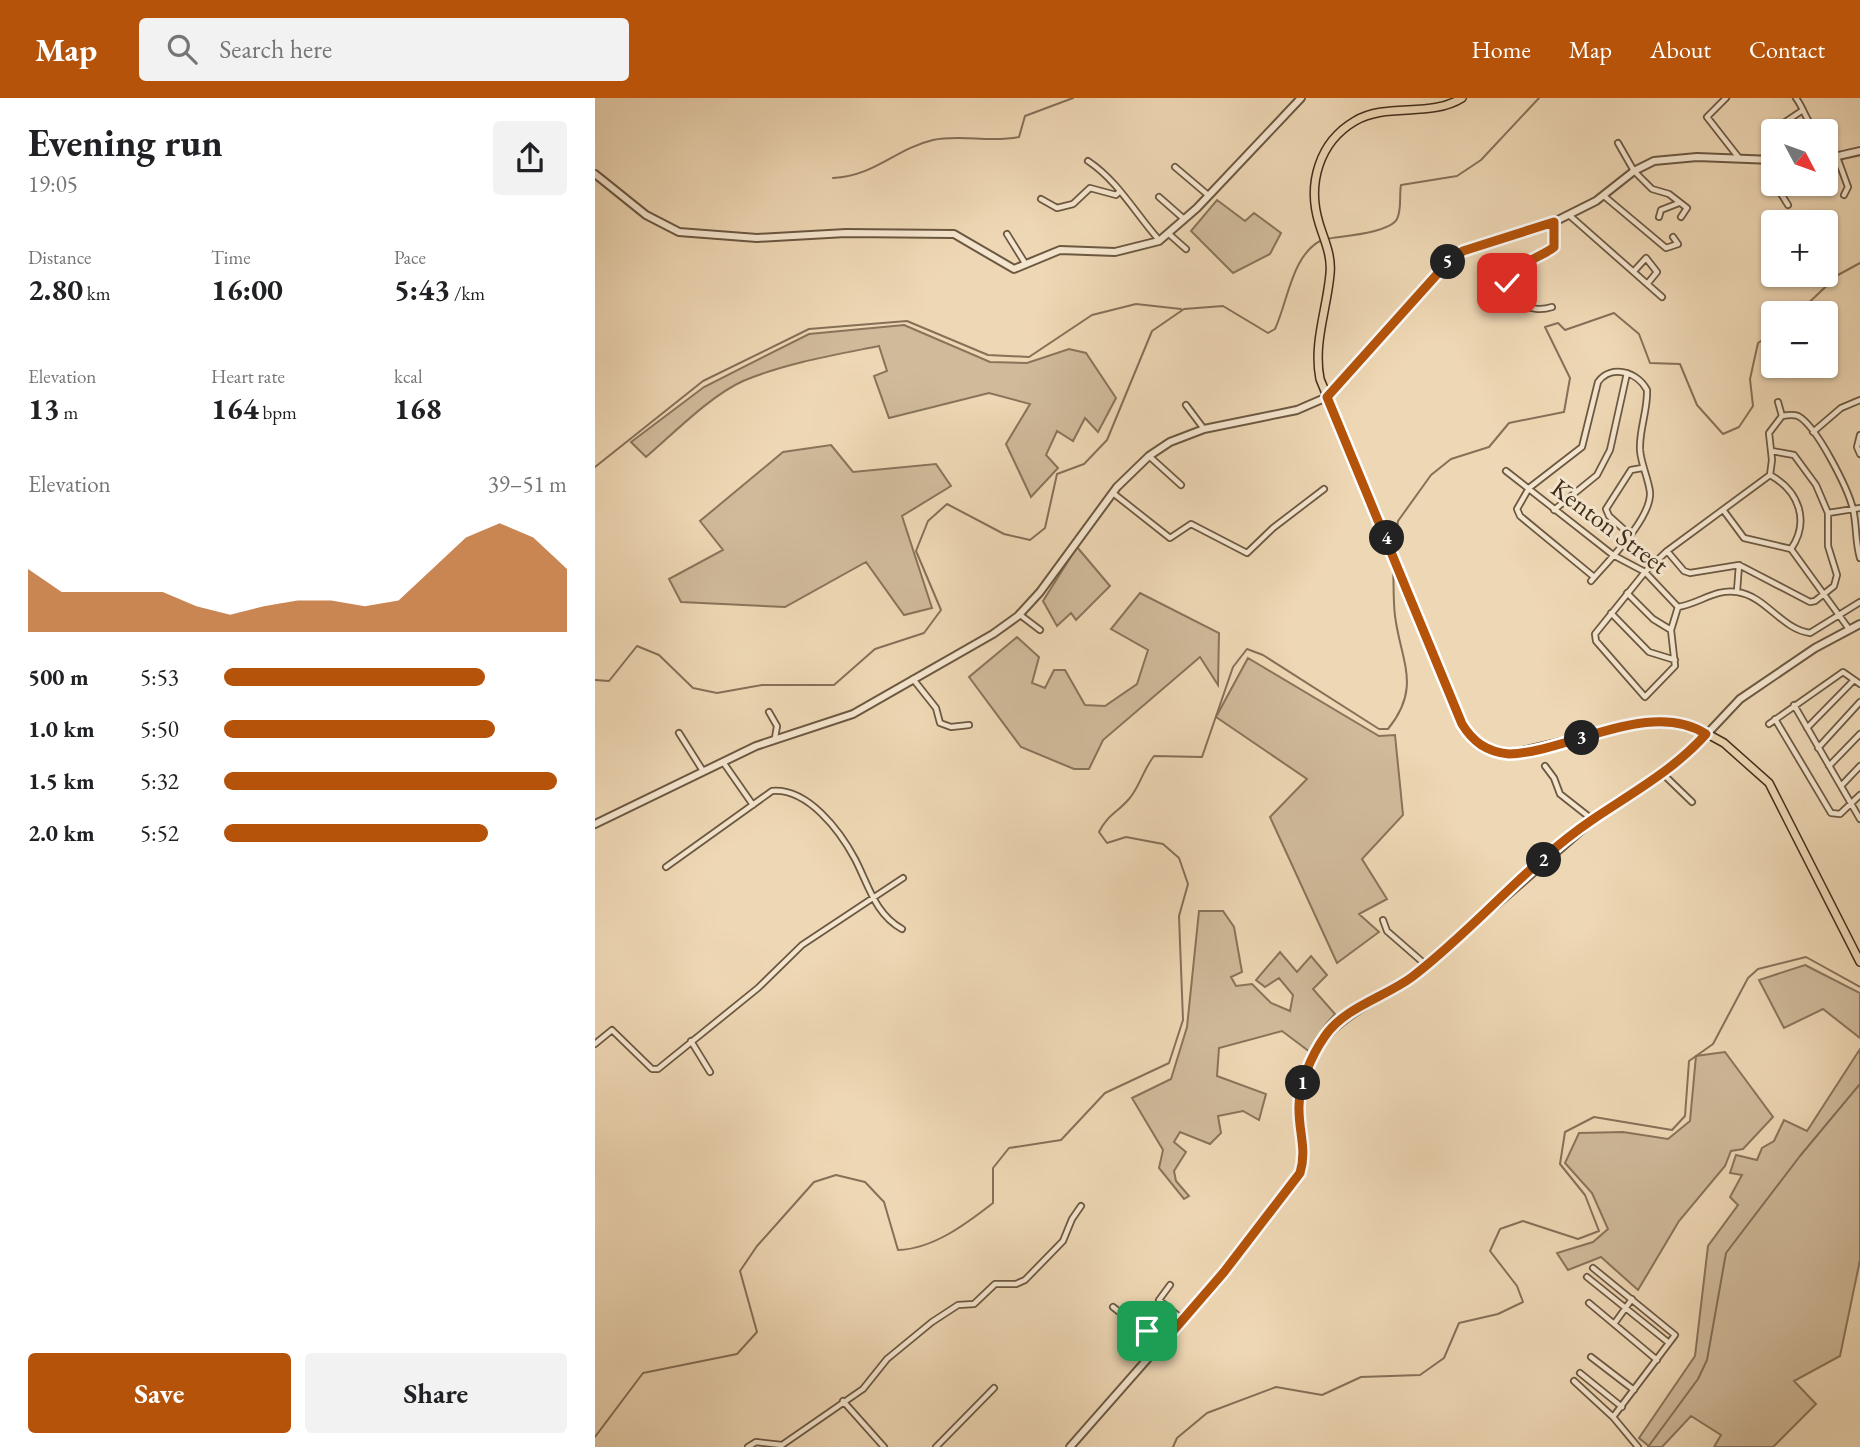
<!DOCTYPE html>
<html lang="en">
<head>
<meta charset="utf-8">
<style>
	:root { --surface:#fff; --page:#f2f2f2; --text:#202124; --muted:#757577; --accent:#b45309 }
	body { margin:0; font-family:"EB Garamond",serif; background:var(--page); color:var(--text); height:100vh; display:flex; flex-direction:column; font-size:26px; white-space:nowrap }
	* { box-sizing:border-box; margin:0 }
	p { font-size:23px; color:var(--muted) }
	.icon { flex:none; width:38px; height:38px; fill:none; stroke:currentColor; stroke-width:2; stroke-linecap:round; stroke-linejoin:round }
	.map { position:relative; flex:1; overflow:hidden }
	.details { display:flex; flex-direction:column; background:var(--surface); width:595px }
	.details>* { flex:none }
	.needle { width:46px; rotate:131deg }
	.buttons { position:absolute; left:1166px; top:21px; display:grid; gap:14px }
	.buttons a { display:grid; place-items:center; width:77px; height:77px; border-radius:7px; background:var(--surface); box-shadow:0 2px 5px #0004; font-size:35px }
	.pin { position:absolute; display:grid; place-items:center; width:60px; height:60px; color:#fff; margin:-30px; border-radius:14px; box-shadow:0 4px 10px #0006 }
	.km { position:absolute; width:35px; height:35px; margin:-18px; border-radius:50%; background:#222; color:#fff; font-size:19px; line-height:35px; text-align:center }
	.round { display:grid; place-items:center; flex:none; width:74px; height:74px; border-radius:7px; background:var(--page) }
	.overview { display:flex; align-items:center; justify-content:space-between; height:119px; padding:0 28px }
	h1 { font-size:38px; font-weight:700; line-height:52px }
	.stats { display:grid; grid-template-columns:repeat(3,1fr); gap:10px; height:119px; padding:7px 28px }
	.stats div { display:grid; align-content:center }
	.stats b { font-size:30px; font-weight:700 }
	.stats small { font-size:19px; font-weight:400 }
	.stats p { font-size:19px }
	.chart { height:196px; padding:14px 28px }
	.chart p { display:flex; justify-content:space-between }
	.chart svg { width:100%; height:126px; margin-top:7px; fill:var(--accent); opacity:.7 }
	.primary-button { display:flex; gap:14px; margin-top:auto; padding:14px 28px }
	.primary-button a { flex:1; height:80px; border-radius:7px; background:var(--accent); color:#fff; font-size:28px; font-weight:700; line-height:80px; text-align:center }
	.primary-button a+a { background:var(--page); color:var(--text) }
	ul { padding:0 28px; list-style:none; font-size:23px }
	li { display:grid; grid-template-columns:112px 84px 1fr; align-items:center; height:52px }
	li i { height:18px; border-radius:9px; background:var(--accent) }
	header { display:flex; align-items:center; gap:42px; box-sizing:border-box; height:98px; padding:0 35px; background:var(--accent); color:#fff }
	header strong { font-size:33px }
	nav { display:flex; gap:38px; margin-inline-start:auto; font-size:24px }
	.search { width:490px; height:63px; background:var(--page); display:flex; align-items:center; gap:18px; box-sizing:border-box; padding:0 24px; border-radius:7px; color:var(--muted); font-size:26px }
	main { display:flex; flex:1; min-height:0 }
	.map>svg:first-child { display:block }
	.green { fill:#d0ba9a; stroke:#88745a; stroke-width:2 }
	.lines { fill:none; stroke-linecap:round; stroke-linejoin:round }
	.stream { stroke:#857058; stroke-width:2 }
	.minor-casing { stroke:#6c5841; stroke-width:8 }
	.tertiary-casing { stroke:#6c5841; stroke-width:10 }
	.primary-casing { stroke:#402d1b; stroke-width:10 }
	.minor { stroke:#f4e5ce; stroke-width:4.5 }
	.tertiary { stroke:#f4e5ce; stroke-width:6 }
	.primary { stroke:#eed7b4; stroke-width:7 }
	.route-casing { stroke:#fff; stroke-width:14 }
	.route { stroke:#b45309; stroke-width:9 }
	.labels { text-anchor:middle; stroke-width:6; stroke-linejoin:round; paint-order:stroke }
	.street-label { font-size:26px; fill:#402d1b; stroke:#f4e5ce }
</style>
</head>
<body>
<header>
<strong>Map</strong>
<div class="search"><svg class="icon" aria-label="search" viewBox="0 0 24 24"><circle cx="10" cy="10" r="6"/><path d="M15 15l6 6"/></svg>Search here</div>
<nav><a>Home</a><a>Map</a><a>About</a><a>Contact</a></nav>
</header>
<main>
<section class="details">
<div class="overview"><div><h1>Evening run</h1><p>19:05</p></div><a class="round"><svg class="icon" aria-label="share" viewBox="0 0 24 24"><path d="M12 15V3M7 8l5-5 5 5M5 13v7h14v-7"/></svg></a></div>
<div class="stats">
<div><p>Distance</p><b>2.80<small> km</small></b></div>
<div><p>Time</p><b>16:00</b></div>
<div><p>Pace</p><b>5:43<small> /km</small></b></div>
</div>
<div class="stats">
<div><p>Elevation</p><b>13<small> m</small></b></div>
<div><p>Heart rate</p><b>164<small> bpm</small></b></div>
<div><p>kcal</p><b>168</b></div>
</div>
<div class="chart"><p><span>Elevation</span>39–51 m</p>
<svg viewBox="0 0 160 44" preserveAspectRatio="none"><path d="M0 44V22L10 30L20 30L30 30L40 30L50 35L60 38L70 35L80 33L90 33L100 35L110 33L120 22L130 11L140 6L150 11L160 22V44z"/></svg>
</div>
<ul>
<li><b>500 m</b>5:53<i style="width:76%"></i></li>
<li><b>1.0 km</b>5:50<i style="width:79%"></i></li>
<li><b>1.5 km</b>5:32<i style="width:97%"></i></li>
<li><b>2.0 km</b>5:52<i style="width:77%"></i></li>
</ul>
<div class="primary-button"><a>Save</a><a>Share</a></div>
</section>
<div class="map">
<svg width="1265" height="1349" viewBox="0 0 1265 1349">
	<rect width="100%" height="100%" fill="#eed7b4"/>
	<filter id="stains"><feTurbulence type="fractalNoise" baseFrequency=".00286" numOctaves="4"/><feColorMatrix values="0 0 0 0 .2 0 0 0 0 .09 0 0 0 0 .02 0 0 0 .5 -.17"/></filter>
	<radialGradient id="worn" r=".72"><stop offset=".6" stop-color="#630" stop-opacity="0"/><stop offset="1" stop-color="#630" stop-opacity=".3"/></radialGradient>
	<path class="green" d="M 622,102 L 650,123 L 659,115 L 686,135 L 675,156 L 638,175 L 596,133 Z
		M 309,227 L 395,264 L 432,265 L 474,251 L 491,255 L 521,300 L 503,334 L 490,320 L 478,343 L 462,333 L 451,357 L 463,370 L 436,399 L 411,346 L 435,306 L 394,295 L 294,320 L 279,278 L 292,273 L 284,248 C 239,257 191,265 148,283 C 115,298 79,335 51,359 L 36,344 L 109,289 L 214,236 Z
		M 236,347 L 258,374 L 341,366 L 356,388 L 307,418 L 337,510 L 309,517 L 271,464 L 190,509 L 86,504 L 74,481 L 128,452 L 105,423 L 188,354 Z
		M 482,449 L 515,488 L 481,522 L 476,515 L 462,528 L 448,503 Z
		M 545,495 L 624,535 L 623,587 L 605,559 L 508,642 L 494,671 L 479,671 L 426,649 L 374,579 L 422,539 L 444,559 L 437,585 L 450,590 L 459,572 L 470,572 L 490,607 L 510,608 L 542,586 L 553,552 L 516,531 Z
		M 653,560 L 784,638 L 800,637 L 808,717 L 767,761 L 792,801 L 764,816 L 784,834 L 742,865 L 675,719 L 712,681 L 621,619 Z
		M 604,813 L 628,813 L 639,829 L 647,874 L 636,879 L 641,888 L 657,886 L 676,905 L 695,913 L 698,897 L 684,880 L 670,889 L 661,882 L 685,854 L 702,874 L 716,858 L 732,877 L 718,891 L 740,916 L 731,926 L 715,954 L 687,933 L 624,950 L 622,978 L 671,996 L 664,1022 L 648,1013 L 623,1018 L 626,1035 L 615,1046 L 585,1034 L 579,1044 L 591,1054 L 579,1073 L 581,1083 L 594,1098 L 589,1101 L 564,1070 L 568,1052 L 537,1000 L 576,981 L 592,929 Z
		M 1210,867 L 1265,895 L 1265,940 L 1228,911 L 1189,930 L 1164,882 Z
		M 1265,951 L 1265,1162 L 1245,1258 L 1199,1283 L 1221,1306 L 1178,1349 L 1119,1349 L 1126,1337 L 1096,1318 L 1067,1349 L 1055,1349 L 1044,1340 L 1100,1258 L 1113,1148 L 1143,1107 L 1135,1099 L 1147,1077 L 1135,1075 L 1141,1057 L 1162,1062 L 1167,1050 L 1179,1043 L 1189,1022 L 1212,1033 Z
		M 1130,954 L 1178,1019 L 1148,1051 L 1136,1053 L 1130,1068 L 1084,1123 L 1043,1192 L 1006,1159 L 973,1172 L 962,1155 L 998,1144 L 1013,1131 L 997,1095 L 970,1065 L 984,1035 L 1028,1034 L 1073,1041 L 1095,1023 L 1101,958 Z"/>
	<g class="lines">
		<path class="stream" d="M 238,80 C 280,78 300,51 338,42 C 365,36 396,45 424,39 L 430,18 L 478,0
			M 732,141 C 748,138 794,135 802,121 C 807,111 804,97 806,87 L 862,78 L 886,62 L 944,0
			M 1203,215 L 1243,177 L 1265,165
			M 0,369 L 108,283 L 214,231 L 312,223 L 393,257 L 434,259 L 497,217 L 541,206 L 586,211
			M 799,453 L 803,423 L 836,377 L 856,361 L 894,349 L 914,325 L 969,314 L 975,280 L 950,229 L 963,225 L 970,232 L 1019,215 L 1044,236 L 1055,265 L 1085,266 L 1102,307 L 1128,336 L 1144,329 L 1158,308 L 1155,281 L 1163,245 L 1178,235
			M 0,582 L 14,583 L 42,548 L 64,557 L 98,590 L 122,595 L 167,587 L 239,587 L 280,551 L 329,535 L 346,512 L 321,453 L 333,423 L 352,406 L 409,436 L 435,442 L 450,430 L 462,376 L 489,366 L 512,342 L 557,233 L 589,211 L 628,208 L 673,235 L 680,231 C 693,203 697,156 727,142
			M 0,1339 L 48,1275 L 142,1256 L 162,1234 L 145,1173 L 162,1148 L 219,1084 L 241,1077 L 270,1084 L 289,1104 L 303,1152 C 338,1151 371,1126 398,1105 L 398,1070 L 414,1050 L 466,1042 L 510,995 L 574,965 L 588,922 L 584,818 L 593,786 L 584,760 L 568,746 L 531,739 L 512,745 L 504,734 C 513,716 522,715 534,701 C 544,690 548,672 559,658 L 607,659 L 638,569 L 652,551 L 668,557 L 784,631 L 793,631 C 827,589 806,564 800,518 C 798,502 799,485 798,469
			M 578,1349 L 582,1340 L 612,1315 L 681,1289 L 727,1297 L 766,1279 L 825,1277 L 849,1260 L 864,1225 L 903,1216 L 928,1204 L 922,1188 L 895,1153 L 905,1131 L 928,1123 L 983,1141 L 1004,1133 L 990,1097 L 965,1066 L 970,1034 L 999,1019 L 1077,1032 L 1090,1018 L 1094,963 L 1118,946 L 1153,880 L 1163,871 L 1211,859 L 1265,889
			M 1053,1349 L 1103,1281 L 1112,1262 L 1131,1155 L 1205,1058 L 1265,986"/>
		<g class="minor-casing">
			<path id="minor" d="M 1131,0 L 1112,19 L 1144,60
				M 1201,0 C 1210,12 1210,23 1222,33
				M 1186,33 L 1190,24 L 1208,12
				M 1023,45 L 1039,73 L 1057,91 L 1074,96 L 1092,110 L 1086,119
				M 1242,59 L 1253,89 L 1249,97
				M 1169,62 L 1178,81
				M 493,63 C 523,83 540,115 564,142
				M 580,69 L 613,97
				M 1180,86 L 1193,107
				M 1009,98 L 1071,150 L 1083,146 L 1078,139
				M 564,99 L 589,121
				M 446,101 L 462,110 L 478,106 L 495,90 L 521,97 L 524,94
				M 974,117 L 1067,199
				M 1064,119 L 1066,112 L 1084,105
				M 412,136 L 430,165
				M 574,136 L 591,151
				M 1040,172 L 1051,160 L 1062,174 L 1053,185
				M 957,209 C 936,216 909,204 913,178 L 959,149 L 959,124
				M 1183,304 L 1187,318
				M 591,307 L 609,331
				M 1187,318 C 1192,317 1198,316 1203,318 C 1222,328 1253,391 1258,411 C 1262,428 1260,443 1265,460
				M 1218,334 L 1246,310 L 1265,302
				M 1265,337 L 1262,349 L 1265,356
				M 554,358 L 586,387
				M 911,373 L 1018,457 L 1050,474 L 1083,509
				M 1175,377 C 1204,393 1215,423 1196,451
				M 518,395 L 575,440 L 596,426 L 652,455 L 678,430 L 729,391
				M 959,412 L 1002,377 L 1015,352 L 1032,275
				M 1129,413 L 1149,440 L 1196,451
				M 1233,415 L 1265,410
				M 1034,436 L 1014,418 L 1011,411 L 1036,372 L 1047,370
				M 1196,451 L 1254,531
				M 1072,453 L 1089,473 L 1095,475 L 1144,467 L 1215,504 L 1220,503 L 1239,488 L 1242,477 L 1233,448 L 1233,415 L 1221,387 L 1199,357 L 1177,353
				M 996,483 C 1013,463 1057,420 1055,394 C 1053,379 1046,366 1045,352 C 1044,331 1053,312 1052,292 C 1043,274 1016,266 1003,284 L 987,349 L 934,390 L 922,411 L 925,418 L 999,479
				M 1142,493 L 1144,467
				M 1032,495 L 1058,521 L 1076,532
				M 1083,509 L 1076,532 L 1080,568 L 1050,599 L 1001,543 L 1000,536 L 1050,474 L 1072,453 L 1175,377 L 1177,362 L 1174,335 L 1187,318
				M 1083,509 C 1103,506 1122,490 1142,494 C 1171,498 1186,531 1215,535 L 1265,504
				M 1016,515 L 1054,554 L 1080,562
				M 424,516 L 445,532
				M 318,581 L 341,610 L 345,625 L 356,629 L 374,627
				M 1199,607 L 1265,721
				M 174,614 L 182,628 L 180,640
				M 1180,621 L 1236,715 L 1245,716 L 1265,697
				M 1174,626 L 1248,574 L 1265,586
				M 1212,630 L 1259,582
				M 84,635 L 108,673
				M 1223,650 L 1265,604
				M 128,664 L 158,707
				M 950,668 L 959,680 L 965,696 L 998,722
				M 1234,668 L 1265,636
				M 1067,675 L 1097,704
				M 1246,688 L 1265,668
				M 71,769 L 177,693 C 213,690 245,733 260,761 C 274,788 280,816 307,831
				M 788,822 L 792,833 L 831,867
				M 96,943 L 115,974
				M 0,946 L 17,932 L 57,971 L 63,971 L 163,890 L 207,847 L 308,780
				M 998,1170 L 1080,1237 L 1018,1319
				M 992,1179 L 1074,1245
				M 575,1187 L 564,1202 L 587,1221
				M 994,1205 L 1062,1262
				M 518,1209 L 552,1236
				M 1019,1226 L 1037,1201
				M 553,1227 L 552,1236 L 564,1248
				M 543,1244 L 550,1235
				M 996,1259 L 1039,1292
				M 985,1275 L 1027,1309
				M 979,1283 L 1018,1319 L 1043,1349
				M 248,1303 L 289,1349
				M 153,1349 L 161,1344 L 187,1347 L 268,1291 L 292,1261 L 337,1224 L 363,1207 L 379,1206 L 400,1186 L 421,1186 L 430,1182 L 468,1143 L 477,1121 L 486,1108
				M 341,1349 L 399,1290"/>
		</g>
		<g class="tertiary-casing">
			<path id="tertiary" d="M 1230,61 L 1265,53
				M 0,76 L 51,117 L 84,134 L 162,140 L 251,135 L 359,136 L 419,171 L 465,152 L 520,154 L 564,143 L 602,110 L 706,0
				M 0,726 L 161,648 L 258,616 L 398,536 L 423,518 L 445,494 L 522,389 L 554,358 L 575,344 L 609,331 L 702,312 L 732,299 L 841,176 L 868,153 L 959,124 L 1001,103 L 1039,73 L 1059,63 L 1102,59 L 1178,62
				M 475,1349 L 629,1174 L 705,1075 C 714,1048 700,1022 705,995 C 719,919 777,911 829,870 L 998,722 L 1032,701 L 1095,654 L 1145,601 L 1220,550 L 1265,526"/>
		</g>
		<g class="primary-casing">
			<path id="primary" d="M 867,0 C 835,20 792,4 760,23 C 724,44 712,86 724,125 C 729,142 737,157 735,176 C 732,211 718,245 725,281 L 867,626 L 877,640 L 890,650 L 914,656 L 1048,625 L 1078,624 L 1100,629 L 1129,645 L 1174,685 L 1265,864"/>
		</g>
		<use href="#minor" class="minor"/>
		<use href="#tertiary" class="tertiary"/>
		<use href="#primary" class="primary"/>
	</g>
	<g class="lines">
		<g class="route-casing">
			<path id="route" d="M 552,1233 L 565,1248 L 629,1174 L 705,1075 C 712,1052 704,1035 704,1012 C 703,988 716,958 730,938 C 750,909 790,899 817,879 C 880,831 932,766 997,722 C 1037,695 1079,672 1111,636 C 1055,600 974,654 914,656 C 892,654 878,644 867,626 L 732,299 L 854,163 L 868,153 L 959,124 L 959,149 C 946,160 916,166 912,185"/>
		</g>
		<use href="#route" class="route"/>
	</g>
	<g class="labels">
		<g class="street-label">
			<text transform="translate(1015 428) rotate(37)" y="9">Kenton Street</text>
		</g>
	</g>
	<rect width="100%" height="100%" filter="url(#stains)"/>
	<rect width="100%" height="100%" fill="url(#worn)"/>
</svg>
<div class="buttons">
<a><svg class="needle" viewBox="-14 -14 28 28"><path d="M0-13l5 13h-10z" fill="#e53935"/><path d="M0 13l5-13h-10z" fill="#757577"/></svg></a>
<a>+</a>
<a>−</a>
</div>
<div class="pin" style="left:552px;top:1233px;background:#1e9e55"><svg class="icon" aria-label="arrive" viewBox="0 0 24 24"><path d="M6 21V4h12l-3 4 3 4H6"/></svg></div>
<div class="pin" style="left:912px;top:185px;background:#d93025"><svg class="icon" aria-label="check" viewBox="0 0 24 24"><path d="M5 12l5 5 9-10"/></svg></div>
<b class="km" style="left:708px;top:985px">1</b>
<b class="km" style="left:949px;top:762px">2</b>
<b class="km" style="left:987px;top:640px">3</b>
<b class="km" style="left:792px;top:440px">4</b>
<b class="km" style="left:853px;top:164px">5</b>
</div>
</main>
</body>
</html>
